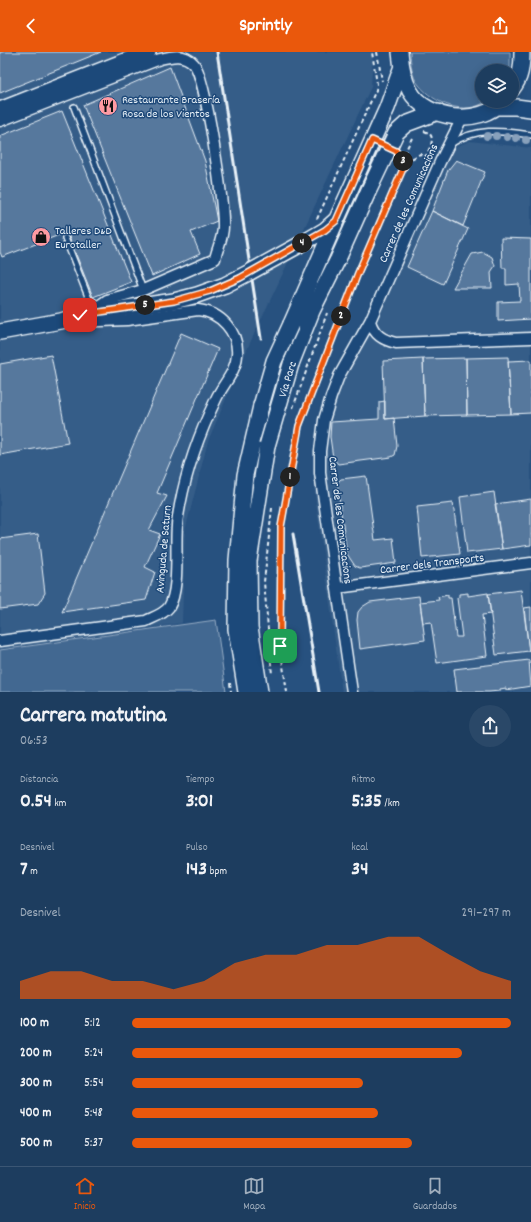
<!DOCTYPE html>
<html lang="es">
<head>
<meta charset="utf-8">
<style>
	:root { --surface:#1d3d5f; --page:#2a4868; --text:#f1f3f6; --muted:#a0aebd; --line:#3b5674; --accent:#ea580c }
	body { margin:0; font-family:Dekko,sans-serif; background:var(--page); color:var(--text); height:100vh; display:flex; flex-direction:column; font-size:15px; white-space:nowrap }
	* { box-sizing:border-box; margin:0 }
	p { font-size:13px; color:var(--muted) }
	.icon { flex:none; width:22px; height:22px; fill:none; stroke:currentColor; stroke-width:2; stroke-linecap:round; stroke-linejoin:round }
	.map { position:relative; height:640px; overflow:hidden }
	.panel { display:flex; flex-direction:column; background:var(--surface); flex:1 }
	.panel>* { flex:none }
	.fabs { position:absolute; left:475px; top:12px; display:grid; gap:8px }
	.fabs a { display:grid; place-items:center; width:44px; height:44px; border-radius:50%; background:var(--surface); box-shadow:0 2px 10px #0003,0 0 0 1px var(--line); font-size:20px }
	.pin { position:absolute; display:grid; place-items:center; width:34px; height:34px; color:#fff; margin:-17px; border-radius:8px; box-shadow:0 2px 6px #0006 }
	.km { position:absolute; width:20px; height:20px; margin:-10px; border-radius:50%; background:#222; color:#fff; font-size:11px; line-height:20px; text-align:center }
	.round { display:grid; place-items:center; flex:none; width:42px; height:42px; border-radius:21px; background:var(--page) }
	.summary { display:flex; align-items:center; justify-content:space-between; height:68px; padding:0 20px }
	h1 { font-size:22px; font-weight:700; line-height:30px }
	.metrics { display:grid; grid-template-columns:repeat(3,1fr); gap:6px; height:68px; padding:4px 20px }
	.metrics div { display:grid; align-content:center }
	.metrics b { font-size:20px; font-weight:700 }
	.metrics small { font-size:11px; font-weight:400 }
	.metrics p { font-size:11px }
	.chart { height:112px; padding:8px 20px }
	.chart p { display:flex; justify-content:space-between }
	.chart svg { width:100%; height:72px; margin-top:4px; fill:var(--accent); opacity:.7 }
	ul { padding:0 20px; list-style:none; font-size:13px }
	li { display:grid; grid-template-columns:64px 48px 1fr; align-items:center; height:30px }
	li i { height:10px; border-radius:5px; background:var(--accent) }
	header { display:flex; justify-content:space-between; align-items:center; height:52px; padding:0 20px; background:var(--accent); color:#fff; font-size:18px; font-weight:700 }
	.tabs { display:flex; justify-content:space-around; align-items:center; height:56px; border-top:1px solid var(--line); background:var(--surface); font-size:11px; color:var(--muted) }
	.tabs a { display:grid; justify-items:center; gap:2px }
	.tabs .current { color:var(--accent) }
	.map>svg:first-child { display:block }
	.built { fill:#355d88 }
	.green { fill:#436891; stroke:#96acc4 }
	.building { fill:#57789d; stroke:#e8f1f8 }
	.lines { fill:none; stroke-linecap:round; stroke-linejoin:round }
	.service-casing { stroke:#e8f1f8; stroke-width:8 }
	.minor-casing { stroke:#e8f1f8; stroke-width:13 }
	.secondary-casing { stroke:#e8f1f8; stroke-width:18 }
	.path { stroke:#e8f1f8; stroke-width:2; stroke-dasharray:4 3; stroke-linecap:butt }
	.service { stroke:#1f4a7a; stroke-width:5 }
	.minor { stroke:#1f4a7a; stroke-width:10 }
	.secondary { stroke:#1f4a7a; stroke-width:15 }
	.rail { stroke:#e8f1f8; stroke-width:3 }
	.secondary-bridge-casing { stroke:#e8f1f8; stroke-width:18; stroke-linecap:butt }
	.secondary-bridge { stroke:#1f4a7a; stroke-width:15 }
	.tree { fill:#88a1bc }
	.route-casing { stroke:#fff; stroke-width:8 }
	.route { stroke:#ea580c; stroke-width:5 }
	.labels { text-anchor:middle; stroke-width:3; stroke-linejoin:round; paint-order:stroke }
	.poi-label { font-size:12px; fill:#e8f1f8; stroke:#1f4a7a; text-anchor:start }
	.street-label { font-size:12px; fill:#e8f1f8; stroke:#1f4a7a }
</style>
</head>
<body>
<header><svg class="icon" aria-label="back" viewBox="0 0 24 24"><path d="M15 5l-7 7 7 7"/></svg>Sprintly<svg class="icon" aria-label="share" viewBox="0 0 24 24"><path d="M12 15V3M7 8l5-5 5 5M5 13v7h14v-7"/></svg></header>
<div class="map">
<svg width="531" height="640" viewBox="0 0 531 640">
	<rect width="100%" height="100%" fill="#27517f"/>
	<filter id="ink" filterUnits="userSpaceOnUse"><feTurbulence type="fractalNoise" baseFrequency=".025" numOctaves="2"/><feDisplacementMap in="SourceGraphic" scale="8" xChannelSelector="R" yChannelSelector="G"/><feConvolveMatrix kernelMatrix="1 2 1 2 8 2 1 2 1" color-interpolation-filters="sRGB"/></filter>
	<g filter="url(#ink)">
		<path class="built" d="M 0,0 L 373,0 L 371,35 L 249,293 L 208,389 L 185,479 L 182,571 L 0,598 Z
			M 470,89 L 531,96 L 531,640 L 342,640 L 313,429 L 317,374 L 339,309 L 368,259 L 429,118 L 439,101 Z"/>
		<path class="green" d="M 410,0 L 510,0 L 510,18 L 482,19 L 482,49 L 486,49 C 466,65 433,51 419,33 C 411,24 411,11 410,0 Z
			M 216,568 L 226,640 L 0,640 L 0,598 Z"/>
		<path class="building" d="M 0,0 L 101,0 L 0,41 Z
			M 170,15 L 205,109 L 217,169 L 191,180 L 200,202 L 152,224 L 83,53 Z
			M 62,59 L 131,230 L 93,245 L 67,180 L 2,205 L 0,200 L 0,84 Z
			M 456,108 L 485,120 L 463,174 L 432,159 L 448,118 Z
			M 432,159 L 468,177 L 443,232 L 407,215 Z
			M 501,186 L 531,187 L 531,267 L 498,269 L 498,250 L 520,249 L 519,232 L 506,233 L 506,216 L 502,216 Z
			M 483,200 L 492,205 L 495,214 L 491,220 L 492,236 L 453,236 L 472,202 Z
			M 181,281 L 218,297 L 157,441 L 167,444 L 149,478 L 160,482 L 145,515 L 155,520 L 146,548 L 62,560 Z
			M 51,303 L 68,391 L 0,403 L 0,312 Z
			M 508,305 L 511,362 L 467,363 L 466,306 Z
			M 466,306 L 467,363 L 425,364 L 423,307 Z
			M 423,307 L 425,364 L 385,367 L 383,309 Z
			M 531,308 L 531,361 L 511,362 L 508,309 Z
			M 385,349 L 385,367 L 394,366 L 397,394 L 395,403 L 391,405 L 338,412 L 333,406 L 330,385 L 331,370 L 379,367 L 379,350 Z
			M 366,424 L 375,488 L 393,486 L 396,511 L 360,516 L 355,514 L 347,502 L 337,431 L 341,427 Z
			M 494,440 L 502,497 L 467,501 L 460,445 Z
			M 531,447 L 531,493 L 502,497 L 495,452 Z
			M 453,451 L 460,502 L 422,506 L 417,455 Z
			M 38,482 L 45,541 L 38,552 L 0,557 L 0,487 Z
			M 521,538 L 529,599 L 496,603 L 488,542 Z
			M 468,541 L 468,544 L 488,541 L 491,562 L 482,563 L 487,604 L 437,611 L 431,570 L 423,571 L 420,550 L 439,548 L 438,545 L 448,543 L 448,546 L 451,546 L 456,585 L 462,585 L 457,546 L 459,545 L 459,542 Z
			M 419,544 L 425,588 L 360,597 L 357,568 L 358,560 L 362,555 L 370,550 Z
			M 531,555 L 531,598 L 529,599 L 524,556 Z
			M 529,608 L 531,634 L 506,638 L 506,636 L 500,637 L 500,639 L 489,640 L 457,640 L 454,617 Z"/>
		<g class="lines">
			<g class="service-casing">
				<path id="service" d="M 74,55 L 143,238
					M 452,91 C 479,75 501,79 531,83
					M 65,186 L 89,247 L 100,253"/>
			</g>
			<g class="minor-casing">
				<path id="minor" d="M 0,69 L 160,7 C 172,4 184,1 194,12 C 206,26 224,152 223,175 C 223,186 217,197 215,207 L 143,238 L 107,248 L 100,253 L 101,260
					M 370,269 C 374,283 383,288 396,291 L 531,286
					M 337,536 L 531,511
					M 0,589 L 146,569 C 154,565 164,562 169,555 C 180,537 175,495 177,474 C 177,467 179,460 180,453 C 187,416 200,380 216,347 C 223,332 236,320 237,303 C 239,280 220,260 198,258 L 127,268 L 74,270
					M 352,640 L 320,421 L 320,399 L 324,368 L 331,345 L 339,324 L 370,269 L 440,110 L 462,66"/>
			</g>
			<g class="secondary-casing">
				<path id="secondary" d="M 400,0 C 401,13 403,27 410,39 C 426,68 480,75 502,49
					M 512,37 C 521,26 522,14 522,0
					M 497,55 L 516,55 L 531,57
					M 0,58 L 148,0
					M 301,192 L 325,178 L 335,169
					M 291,272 L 336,169 L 387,56 L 401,17
					M 0,280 L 61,269 L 80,263 L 174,249 L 197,243 L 225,233 L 250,220
					M 291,312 L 312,259 L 338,207 L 368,140 L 396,81 L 406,72 L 438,60
					M 246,640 L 236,577 L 237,508 L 245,423 L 261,354
					M 260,640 L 250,575 L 249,509 L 267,394"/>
			</g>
			<path class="path" d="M 377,0 L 382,29
				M 424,79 C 438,83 430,95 426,104 L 431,107
				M 401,108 L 412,86
				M 406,110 L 420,102 L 426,104
				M 317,167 L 376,38 L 377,32 L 372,0
				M 293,356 L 327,261
				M 272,456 L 264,530 L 272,623
				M 230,631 L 231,640
				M 287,640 L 280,594 L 281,475 L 299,374 L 358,221 L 406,110 L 398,107"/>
			<use href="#service" class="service"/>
			<use href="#minor" class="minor"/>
			<use href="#secondary" class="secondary"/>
			<path class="rail" d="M 217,0 L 261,286
				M 293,482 L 319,640"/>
			<g class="secondary-bridge-casing">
				<path id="secondary-bridge" d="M 250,220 L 301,192
					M 261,354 L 274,309 L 291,272
					M 267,394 L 291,312"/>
			</g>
			<use href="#secondary-bridge" class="secondary-bridge"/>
		</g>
		<g class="tree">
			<circle cx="487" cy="84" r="4"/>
			<circle cx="496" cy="84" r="4"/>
			<circle cx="507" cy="85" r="4"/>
			<circle cx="516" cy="86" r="4"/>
			<circle cx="526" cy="88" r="4"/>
		</g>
	</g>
	<g class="lines" filter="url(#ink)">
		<g class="route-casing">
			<path id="route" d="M 80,263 L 174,249 L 210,239 L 240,226 L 325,178 L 336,169 L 372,88 L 396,99 L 398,102 L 398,107 L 406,110 L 358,221 L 299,374 L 281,475 L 280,594"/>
		</g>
		<use href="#route" class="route"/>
	</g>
	<defs>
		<g id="restaurant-disc" transform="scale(1)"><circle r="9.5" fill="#ff9aa2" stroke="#1f4a7a"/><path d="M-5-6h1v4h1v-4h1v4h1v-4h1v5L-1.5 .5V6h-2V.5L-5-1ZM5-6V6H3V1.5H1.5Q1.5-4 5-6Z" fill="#111"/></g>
		<g id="shop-disc" transform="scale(1)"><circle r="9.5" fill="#ff9aa2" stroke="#1f4a7a"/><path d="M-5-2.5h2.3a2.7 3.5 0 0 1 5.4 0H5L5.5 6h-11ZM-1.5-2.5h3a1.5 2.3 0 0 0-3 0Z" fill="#111"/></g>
	</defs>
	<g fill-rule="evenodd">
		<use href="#restaurant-disc" x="108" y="54"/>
		<use href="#shop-disc" x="41" y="185"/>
	</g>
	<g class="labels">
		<g class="poi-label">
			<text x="122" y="51">Restaurante Brasería<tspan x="122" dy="14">Rosa de los Vientos</tspan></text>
			<text x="55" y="182">Talleres D&amp;D<tspan x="55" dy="14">Eurotaller</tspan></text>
		</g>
		<g class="street-label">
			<text transform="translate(408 151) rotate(-66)" y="4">Carrer de les Comunicacions</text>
			<text transform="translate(287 327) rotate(-73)" y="4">Via Parc</text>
			<text transform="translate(341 468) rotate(83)" y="4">Carrer de les Comunicacions</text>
			<text transform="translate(163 497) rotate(-85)" y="4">Avinguda de Saturn</text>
			<text transform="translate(432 511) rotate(-7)" y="4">Carrer dels Transports</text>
		</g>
	</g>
</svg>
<div class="fabs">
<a><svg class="icon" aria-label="layers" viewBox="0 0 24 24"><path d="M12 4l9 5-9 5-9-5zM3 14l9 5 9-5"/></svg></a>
</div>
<div class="pin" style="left:280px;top:594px;background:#1e9e55"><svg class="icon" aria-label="arrive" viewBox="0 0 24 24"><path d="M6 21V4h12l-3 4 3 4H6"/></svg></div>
<div class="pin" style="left:80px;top:263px;background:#d93025"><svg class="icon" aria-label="check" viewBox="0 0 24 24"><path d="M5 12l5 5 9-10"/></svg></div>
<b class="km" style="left:290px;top:425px">1</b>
<b class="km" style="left:341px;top:264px">2</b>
<b class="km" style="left:403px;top:109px">3</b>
<b class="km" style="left:302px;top:191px">4</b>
<b class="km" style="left:145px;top:253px">5</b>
</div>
<section class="panel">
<div class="summary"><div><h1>Carrera matutina</h1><p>06:53</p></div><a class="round"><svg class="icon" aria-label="share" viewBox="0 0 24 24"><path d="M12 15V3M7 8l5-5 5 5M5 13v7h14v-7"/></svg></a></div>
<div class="metrics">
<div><p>Distancia</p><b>0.54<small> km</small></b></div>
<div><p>Tiempo</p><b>3:01</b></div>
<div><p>Ritmo</p><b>5:35<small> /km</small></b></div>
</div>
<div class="metrics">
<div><p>Desnivel</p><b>7<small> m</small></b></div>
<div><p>Pulso</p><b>143<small> bpm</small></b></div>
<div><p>kcal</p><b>34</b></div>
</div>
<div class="chart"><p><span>Desnivel</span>291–297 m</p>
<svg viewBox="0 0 160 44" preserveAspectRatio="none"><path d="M0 44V33L10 27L20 27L30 33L40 33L50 38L60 33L70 22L80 17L90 17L100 11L110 11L120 6L130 6L140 17L150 27L160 33V44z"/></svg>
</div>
<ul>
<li><b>100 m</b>5:12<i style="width:100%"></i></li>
<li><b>200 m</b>5:24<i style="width:87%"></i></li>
<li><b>300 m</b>5:54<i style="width:61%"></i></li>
<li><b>400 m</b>5:48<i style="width:65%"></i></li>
<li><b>500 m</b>5:37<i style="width:74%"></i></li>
</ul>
</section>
<nav class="tabs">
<a class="current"><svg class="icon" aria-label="home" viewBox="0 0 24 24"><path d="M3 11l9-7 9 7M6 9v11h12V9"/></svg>Inicio</a>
<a><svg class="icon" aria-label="map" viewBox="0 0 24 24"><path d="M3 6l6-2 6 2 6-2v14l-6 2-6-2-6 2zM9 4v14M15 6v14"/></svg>Mapa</a>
<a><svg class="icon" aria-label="saved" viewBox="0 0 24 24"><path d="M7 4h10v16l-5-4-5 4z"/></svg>Guardados</a>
</nav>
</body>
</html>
